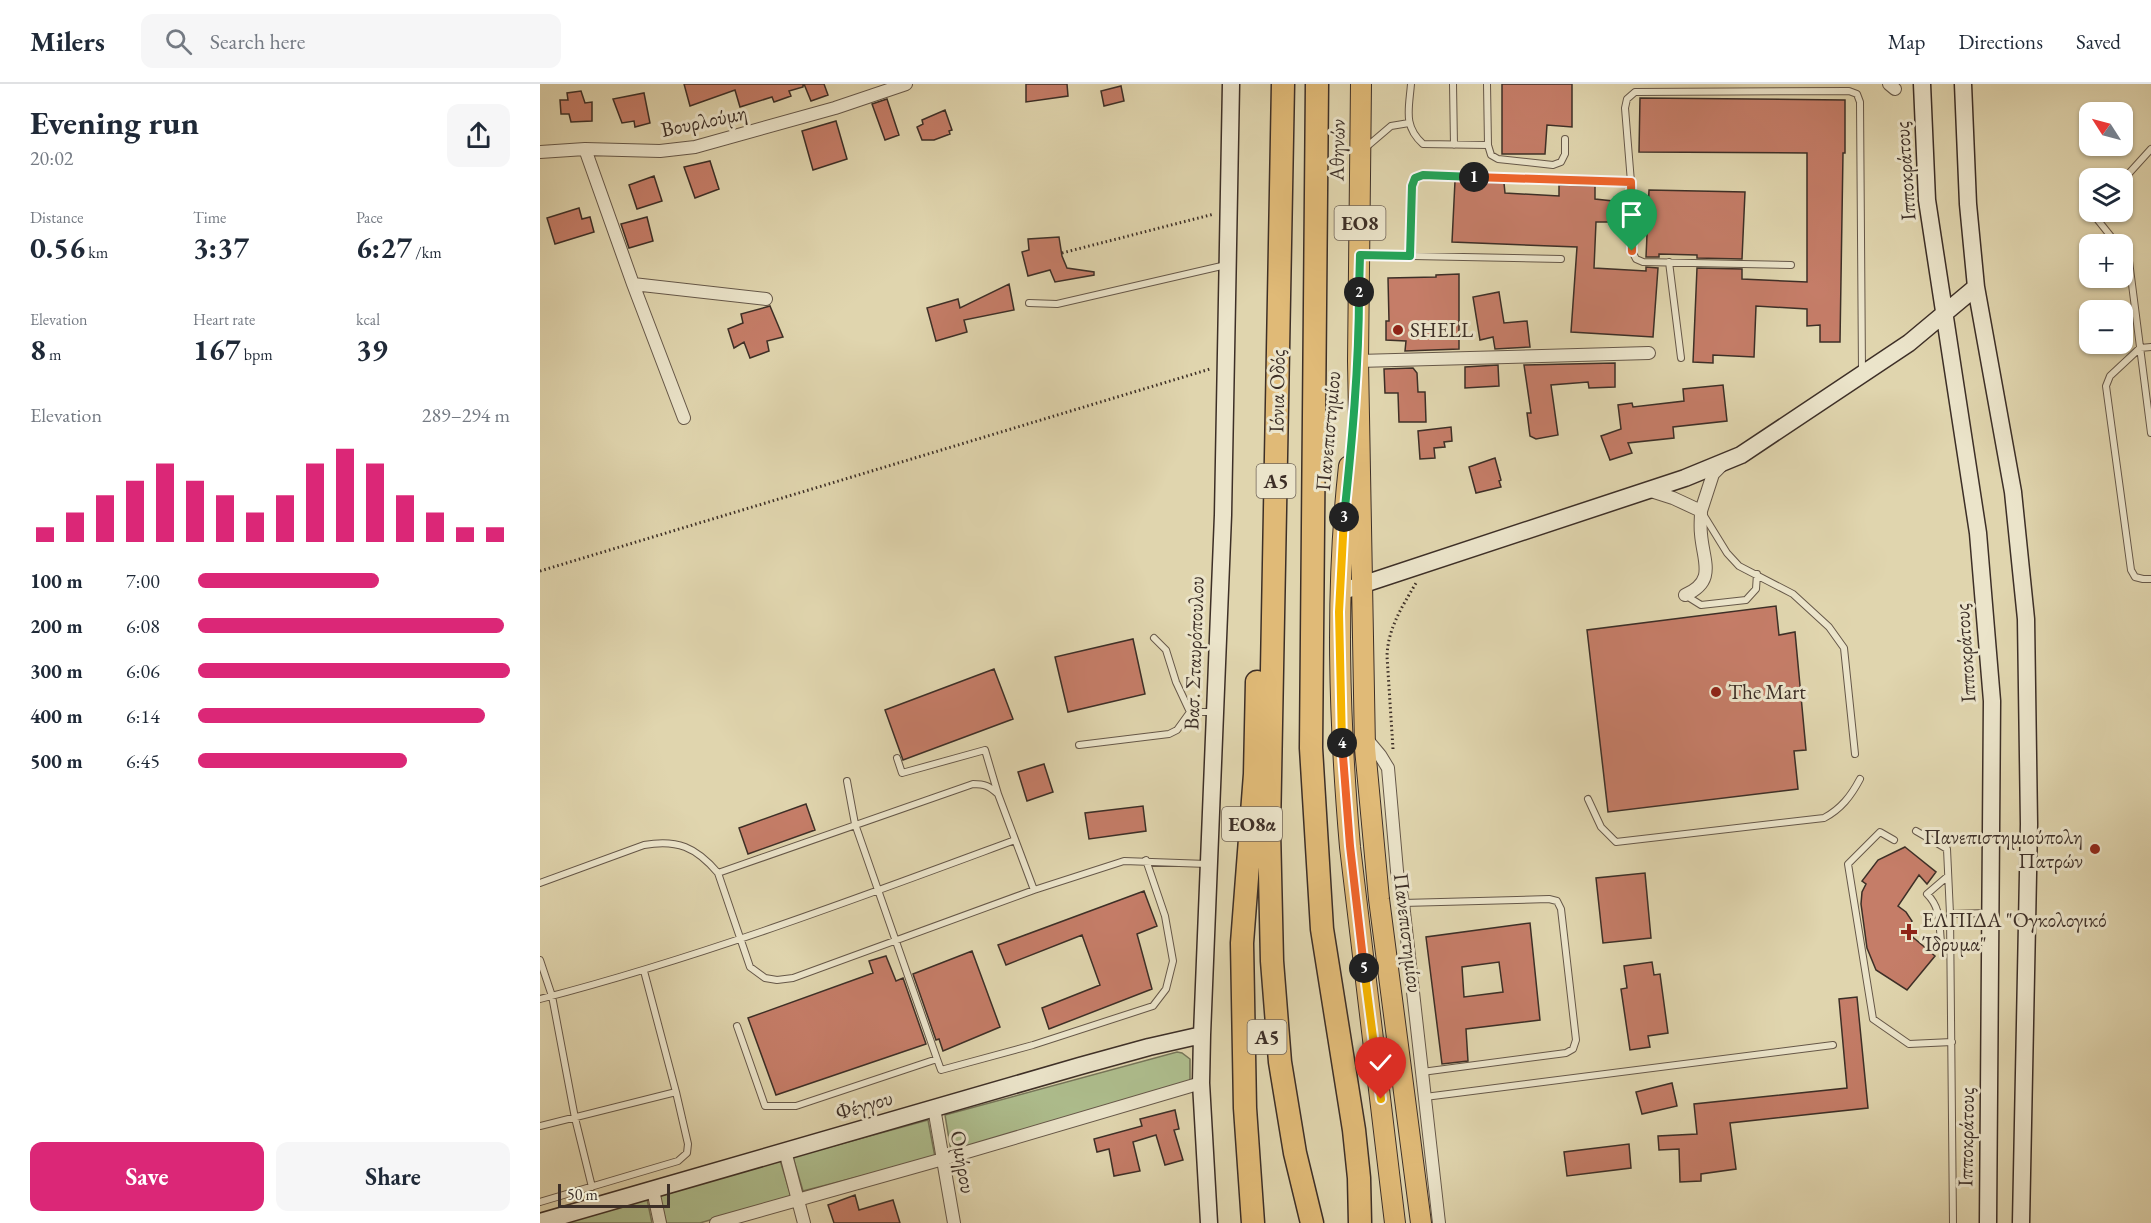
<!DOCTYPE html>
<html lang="en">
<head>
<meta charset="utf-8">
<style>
	:root { --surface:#fff; --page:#f6f6f7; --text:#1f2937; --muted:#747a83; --line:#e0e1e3; --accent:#db2777 }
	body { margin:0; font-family:"EB Garamond",serif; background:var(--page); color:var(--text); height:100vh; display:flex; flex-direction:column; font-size:22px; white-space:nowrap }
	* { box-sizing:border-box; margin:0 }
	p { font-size:20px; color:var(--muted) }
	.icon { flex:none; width:33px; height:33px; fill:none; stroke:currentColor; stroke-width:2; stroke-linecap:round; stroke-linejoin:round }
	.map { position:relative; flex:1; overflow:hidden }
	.details { display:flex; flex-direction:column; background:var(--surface); width:540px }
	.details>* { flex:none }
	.needle { width:39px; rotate:306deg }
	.tools { position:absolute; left:1539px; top:18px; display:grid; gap:12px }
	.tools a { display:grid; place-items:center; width:54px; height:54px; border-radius:12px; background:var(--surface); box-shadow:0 2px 4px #0004; font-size:30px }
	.scale { position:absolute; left:18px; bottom:15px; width:112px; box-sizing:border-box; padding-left:6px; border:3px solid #3d2f27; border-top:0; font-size:16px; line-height:21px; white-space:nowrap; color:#3d2f27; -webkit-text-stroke:4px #ebe4ca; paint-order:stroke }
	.pin { position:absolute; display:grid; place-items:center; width:51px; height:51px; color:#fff; margin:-62px -26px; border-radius:50% 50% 50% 0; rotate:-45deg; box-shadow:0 0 6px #0007 }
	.pin .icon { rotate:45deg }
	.km { position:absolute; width:30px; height:30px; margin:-15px; border-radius:50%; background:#222; color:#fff; font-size:16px; line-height:30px; text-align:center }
	.round { display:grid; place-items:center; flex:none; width:63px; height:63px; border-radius:12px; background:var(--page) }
	.headline { display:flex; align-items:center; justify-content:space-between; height:102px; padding:0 30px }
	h1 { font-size:33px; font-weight:700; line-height:45px }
	.metrics { display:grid; grid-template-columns:repeat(3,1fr); gap:9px; height:102px; padding:6px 30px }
	.metrics div { display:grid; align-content:center }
	.metrics b { font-size:30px; font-weight:700 }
	.metrics small { font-size:16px; font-weight:400 }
	.metrics p { font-size:16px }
	.chart { height:168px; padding:12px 30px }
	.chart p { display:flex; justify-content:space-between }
	.chart svg { width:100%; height:108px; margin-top:6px; stroke:var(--accent); stroke-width:6 }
	.primary-button { display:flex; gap:12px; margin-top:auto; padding:12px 30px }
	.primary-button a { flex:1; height:69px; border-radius:12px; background:var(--accent); color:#fff; font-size:24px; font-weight:700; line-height:69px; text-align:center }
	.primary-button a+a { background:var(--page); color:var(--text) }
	ul { padding:0 30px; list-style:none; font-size:20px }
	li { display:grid; grid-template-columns:96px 72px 1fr; align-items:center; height:45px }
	li i { height:15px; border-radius:8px; background:var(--accent) }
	header { display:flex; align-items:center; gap:36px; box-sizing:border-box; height:84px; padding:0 30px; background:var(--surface); border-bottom:2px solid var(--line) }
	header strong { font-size:28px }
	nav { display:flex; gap:33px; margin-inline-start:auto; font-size:21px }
	.search { width:420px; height:54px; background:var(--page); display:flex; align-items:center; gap:15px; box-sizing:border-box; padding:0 21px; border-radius:12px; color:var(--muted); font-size:22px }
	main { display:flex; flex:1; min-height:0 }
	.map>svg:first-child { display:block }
	.green { fill:#aebe8e; stroke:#76765a; stroke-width:1.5 }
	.building { fill:#c57d68; stroke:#3d2f27; stroke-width:1.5; fill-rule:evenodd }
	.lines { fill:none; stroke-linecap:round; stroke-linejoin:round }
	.lane-casing { stroke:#665849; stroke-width:8 }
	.street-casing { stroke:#665849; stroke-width:14 }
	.secondary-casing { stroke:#3d2f27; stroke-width:19 }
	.primary-casing { stroke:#3d2f27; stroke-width:22 }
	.highway-casing { stroke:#3d2f27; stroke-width:25 }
	.path { stroke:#3d2f27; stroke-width:3; stroke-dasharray:1.5 3; stroke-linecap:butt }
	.lane { stroke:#ebe4ca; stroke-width:6 }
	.street { stroke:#ebe4ca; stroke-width:12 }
	.secondary { stroke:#ebe4ca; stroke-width:16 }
	.primary { stroke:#e0ba77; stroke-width:20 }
	.highway { stroke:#e0ba77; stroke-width:22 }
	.split-1-casing { stroke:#fff; stroke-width:12 }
	.split-2-casing { stroke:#fff; stroke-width:12 }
	.split-3-casing { stroke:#fff; stroke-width:12 }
	.split-4-casing { stroke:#fff; stroke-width:12 }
	.split-5-casing { stroke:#fff; stroke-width:12 }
	.split-6-casing { stroke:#fff; stroke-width:12 }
	.split-1 { stroke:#f0652b; stroke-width:8 }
	.split-2 { stroke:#22a559; stroke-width:8 }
	.split-3 { stroke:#22a559; stroke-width:8 }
	.split-4 { stroke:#f5b400; stroke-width:8 }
	.split-5 { stroke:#f0652b; stroke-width:8 }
	.split-6 { stroke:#f5b400; stroke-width:8 }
	.poi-dot { fill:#8f2418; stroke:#ebe4ca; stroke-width:2 }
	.labels { text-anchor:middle; stroke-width:6; stroke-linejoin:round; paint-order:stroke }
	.shield { fill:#ebe4ca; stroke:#716558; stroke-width:1.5 }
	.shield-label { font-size:20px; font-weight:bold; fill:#3d2f27 }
	.street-label { font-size:21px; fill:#3d2f27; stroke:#ebe4ca }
	.poi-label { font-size:21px; fill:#3d2f27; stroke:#ebe4ca; text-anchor:start }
</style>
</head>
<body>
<header>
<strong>Milers</strong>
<div class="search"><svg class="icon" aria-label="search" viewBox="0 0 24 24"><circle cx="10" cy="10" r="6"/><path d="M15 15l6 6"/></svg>Search here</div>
<nav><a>Map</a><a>Directions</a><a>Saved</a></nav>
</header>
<main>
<section class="details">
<div class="headline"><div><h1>Evening run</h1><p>20:02</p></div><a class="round"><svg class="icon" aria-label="share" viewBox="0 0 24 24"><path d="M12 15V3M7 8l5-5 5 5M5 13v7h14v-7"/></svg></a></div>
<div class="metrics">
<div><p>Distance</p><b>0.56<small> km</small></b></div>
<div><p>Time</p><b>3:37</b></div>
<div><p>Pace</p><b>6:27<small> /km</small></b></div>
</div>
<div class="metrics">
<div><p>Elevation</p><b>8<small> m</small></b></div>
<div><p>Heart rate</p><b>167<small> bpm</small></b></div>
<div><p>kcal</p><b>39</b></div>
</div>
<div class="chart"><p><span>Elevation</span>289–294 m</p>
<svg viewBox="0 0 160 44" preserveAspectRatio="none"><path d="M5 44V38M15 44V32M25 44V25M35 44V19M45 44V12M55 44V19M65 44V25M75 44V32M85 44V25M95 44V12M105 44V6M115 44V12M125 44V25M135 44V32M145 44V38M155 44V38"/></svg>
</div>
<ul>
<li><b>100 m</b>7:00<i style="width:58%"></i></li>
<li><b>200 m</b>6:08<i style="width:98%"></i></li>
<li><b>300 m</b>6:06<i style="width:100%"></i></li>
<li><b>400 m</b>6:14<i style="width:92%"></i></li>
<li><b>500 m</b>6:45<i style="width:67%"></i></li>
</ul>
<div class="primary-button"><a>Save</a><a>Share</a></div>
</section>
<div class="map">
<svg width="1611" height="1139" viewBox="0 0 1611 1139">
	<rect width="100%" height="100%" fill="#e0d5ae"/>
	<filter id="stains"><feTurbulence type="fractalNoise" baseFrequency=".00333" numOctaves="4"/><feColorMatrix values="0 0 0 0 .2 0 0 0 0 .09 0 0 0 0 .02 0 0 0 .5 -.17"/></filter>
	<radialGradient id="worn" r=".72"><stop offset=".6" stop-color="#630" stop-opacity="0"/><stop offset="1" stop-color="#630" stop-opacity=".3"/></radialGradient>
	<path class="green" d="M 637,968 L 642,969 L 650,975 L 650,998 L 411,1067 L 405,1031 Z
		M 388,1036 L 395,1073 L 263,1107 L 253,1073 Z
		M 240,1076 L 251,1112 L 160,1139 L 126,1139 L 120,1112 Z
		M 107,1115 L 112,1139 L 21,1139 Z"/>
	<path class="building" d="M 144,0 L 263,0 L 263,3 L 249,7 L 251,12 L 234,18 L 232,13 L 200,23 L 195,6 L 150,22 Z
		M 264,0 L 284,0 L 288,11 L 271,17 Z
		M 486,0 L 527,0 L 528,12 L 486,18 Z
		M 962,0 L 1032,0 L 1032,43 L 1007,41 L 1005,70 L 962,70 Z
		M 581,2 L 584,17 L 564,22 L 561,7 Z
		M 41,7 L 45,19 L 52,18 L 52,37 L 31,38 L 29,30 L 21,30 L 20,16 L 28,16 L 27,9 Z
		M 104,9 L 110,39 L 95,43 L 94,37 L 82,39 L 73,15 Z
		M 1100,14 L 1305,16 L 1305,69 L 1303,69 L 1300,258 L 1280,258 L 1280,241 L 1267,242 L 1267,225 L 1216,222 L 1214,273 L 1173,271 L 1173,279 L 1153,278 L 1157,184 L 1202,185 L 1202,195 L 1267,198 L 1267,69 L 1099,68 Z
		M 347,15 L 359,51 L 345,56 L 332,20 Z
		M 405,26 L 412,46 L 409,47 L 410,50 L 394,56 L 382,56 L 377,43 L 383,40 L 382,36 Z
		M 296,37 L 307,75 L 273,86 L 262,47 Z
		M 170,77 L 179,105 L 155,114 L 144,83 Z
		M 114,92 L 122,117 L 97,125 L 89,101 Z
		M 915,97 L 964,99 L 965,109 L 1019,112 L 1019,101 L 1055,102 L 1055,115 L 1073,117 L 1073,138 L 1056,138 L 1054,184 L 1106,187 L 1106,183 L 1118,184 L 1113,253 L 1031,248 L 1037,163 L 912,158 Z
		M 1109,106 L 1205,108 L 1202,175 L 1157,174 L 1157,171 L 1119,170 L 1119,173 L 1106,173 Z
		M 39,124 L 42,135 L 50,133 L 54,148 L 15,160 L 7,134 Z
		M 107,133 L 113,157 L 89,164 L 81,140 Z
		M 519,153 L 522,172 L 527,184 L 554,188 L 554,191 L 515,198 L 510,186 L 488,192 L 482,168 L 489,166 L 488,155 Z
		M 919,190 L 919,265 L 865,267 L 866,257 L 846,256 L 846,237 L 849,237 L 848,194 L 896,193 L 896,191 Z
		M 469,200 L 474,226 L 424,236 L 427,248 L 396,257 L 387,224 L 418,215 L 420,224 Z
		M 959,208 L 964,239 L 987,237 L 990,263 L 955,265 L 953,253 L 940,256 L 933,213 Z
		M 230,222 L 243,253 L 227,257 L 229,267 L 210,274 L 204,258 L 194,264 L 188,245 L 203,239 L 201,230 Z
		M 1075,279 L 1075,303 L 1049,304 L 1048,298 L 1011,301 L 1018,351 L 996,355 L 990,352 L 987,329 L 991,329 L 984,281 Z
		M 958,281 L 959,302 L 925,304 L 925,283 Z
		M 873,284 L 877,289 L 878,308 L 885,308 L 886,338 L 859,338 L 858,309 L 845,309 L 844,285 Z
		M 1183,301 L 1187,337 L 1133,343 L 1134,354 L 1088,359 L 1092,369 L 1070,376 L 1061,352 L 1081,345 L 1078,321 L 1092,319 L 1093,323 L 1144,317 L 1143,305 Z
		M 911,343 L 912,357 L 904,358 L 905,363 L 894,364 L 895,374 L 880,375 L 878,347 Z
		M 955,374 L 961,396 L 959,397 L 961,403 L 936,409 L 929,383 Z
		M 1236,522 L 1239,551 L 1255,548 L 1266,666 L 1254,667 L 1258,705 L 1068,728 L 1047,546 Z
		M 593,555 L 605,610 L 528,628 L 515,573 Z
		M 454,585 L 473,635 L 363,676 L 345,626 Z
		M 504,680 L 513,708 L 487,717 L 478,688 Z
		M 266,720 L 275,746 L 208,770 L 199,744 Z
		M 603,722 L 606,747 L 549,755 L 545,729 Z
		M 1365,763 L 1396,788 L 1387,800 L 1379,791 L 1358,822 L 1366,828 L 1372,837 L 1368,849 L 1395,872 L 1367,906 L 1336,886 L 1327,864 L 1321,820 L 1322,808 L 1326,800 L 1322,797 L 1338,776 Z
		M 1105,789 L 1111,854 L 1063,859 L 1056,794 Z
		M 604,807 L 617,842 L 597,850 L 612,905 L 509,945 L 502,924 L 560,901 L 542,851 L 466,881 L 458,861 Z
		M 990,839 L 1000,936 L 926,945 L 928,977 L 902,980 L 886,853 ZM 959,878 L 963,908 L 924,913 L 922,883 Z
		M 432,867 L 460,943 L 403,967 L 399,955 L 396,956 L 373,890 Z
		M 346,872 L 356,897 L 363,894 L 386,960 L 236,1011 L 208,934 L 333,889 L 329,877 Z
		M 1112,878 L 1114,891 L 1120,890 L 1128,949 L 1108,952 L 1110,963 L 1090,966 L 1081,905 L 1087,904 L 1084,882 Z
		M 1317,913 L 1328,1024 L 1190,1039 L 1196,1085 L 1161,1090 L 1161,1097 L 1140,1098 L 1139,1065 L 1119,1066 L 1118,1052 L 1157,1050 L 1154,1020 L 1307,1004 L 1299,915 Z
		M 1132,999 L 1137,1022 L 1102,1030 L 1096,1008 Z
		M 635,1026 L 639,1045 L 634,1046 L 643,1076 L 625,1081 L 616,1051 L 593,1058 L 600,1087 L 574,1092 L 569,1065 L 557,1068 L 554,1055 L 602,1042 L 600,1035 Z
		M 1089,1060 L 1091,1084 L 1027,1092 L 1024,1068 Z
		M 315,1111 L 319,1126 L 353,1116 L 360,1139 L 294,1139 L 288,1121 Z"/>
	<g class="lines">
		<g class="lane-casing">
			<path id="lane" d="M 871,0 C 869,25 863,42 883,60 L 948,61
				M 913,0 L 914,61
				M 947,0 L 948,61 L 951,71 L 958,75 L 1013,81 L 1021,78 L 1025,70 L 1025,55
				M 824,65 L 851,42 L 869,39
				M 1582,97 L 1611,65
				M 1091,98 L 1092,167 L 1096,175 L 1103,178 L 1251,181
				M 1561,128 L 1557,135 L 1577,160
				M 1582,168 L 1589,177 L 1611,349
				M 823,171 L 1021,175
				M 870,172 L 872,102 L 875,94 L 883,91 L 1091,98 L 1085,24 L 1087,15 L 1095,8 L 1309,7 L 1317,10 L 1320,18 L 1322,287
				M 1129,178 L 1141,274
				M 489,219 L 517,220 L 686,181
				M 1611,263 L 1600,264 L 1570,292 L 1566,302 L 1591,486 L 1595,493 L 1603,495 L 1611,495
				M 1163,430 L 1187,469 L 1199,482 L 1253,510 L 1289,543 L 1304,564 L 1315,670
				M 1145,511 L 1161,521 L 1206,516 L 1216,505 L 1217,490
				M 614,554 L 626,566 L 636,598 L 650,628
				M 539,661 L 629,650 L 637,646 L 650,628 L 674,628
				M 357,674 L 362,689 L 445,666 L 458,710
				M 307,697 L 315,740 L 397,975
				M 1048,715 L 1061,743 L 1076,758 L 1284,734 C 1301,725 1311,712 1320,695
				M 1376,747 L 1407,765 L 1410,830
				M 1354,756 L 1340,748 L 1308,780 L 1333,935 L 1369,960 L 1412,958
				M 1408,792 L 1387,810 C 1401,824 1399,839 1401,858 L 1410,862
				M 0,799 L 104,761 C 137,755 156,763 178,789
				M 494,806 L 458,710 C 449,702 445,700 433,700 L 178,789 L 210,883 L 225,894 L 237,896 L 253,894 L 494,806 L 584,777 L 667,780
				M 863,819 L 1009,815 L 1017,817 L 1021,825 L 1036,956 L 1033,965 L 1026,969 L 882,988
				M 0,876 L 12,912 L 35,1034 L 52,1103
				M 0,915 C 162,873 318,814 475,756
				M 197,942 L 225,1022 L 256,1022 L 397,975 L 401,986 L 493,961 L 613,922 L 626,905 L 633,877 L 625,832 L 606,776
				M 885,1013 L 1293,961
				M 0,1042 L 136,1008
				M 0,1118 L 138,1077 L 147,1069 L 148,1060 L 136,1008 L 104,887
				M 1413,1139 L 1410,830 L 1448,829"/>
		</g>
		<g class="street-casing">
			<path id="street" d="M 1349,0 L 1355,5
				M 45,65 L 93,200 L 144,334
				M 0,68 L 45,65 L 120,67 L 155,63 L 295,24 L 366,0
				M 93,200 L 226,215
				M 818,277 L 1109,269
				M 1108,406 L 1133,414 L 1161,427 C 1161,434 1160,443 1161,450 C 1163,477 1177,497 1145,511
				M 1161,427 L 1173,390 L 1183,380
				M 825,653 L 840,671 L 848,684 L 857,787 L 863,819 L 899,1139
				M 394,1024 L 414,1139
				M 245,1067 L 264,1139
				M 113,1106 L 120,1139
				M 176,1139 L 403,1075 L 661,999"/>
		</g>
		<g class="secondary-casing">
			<path id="secondary" d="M 1382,0 L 1387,116 L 1438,449 L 1452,617 L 1448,1139
				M 1423,0 L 1428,120 L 1436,203 L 1473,408 L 1486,535 L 1489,740 L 1481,1139
				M 800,508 L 1145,394 L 1201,371 L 1369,259 L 1436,203
				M 0,1138 L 540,982 L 609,963 L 662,951
				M 669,1139 L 661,999 L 662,951 L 683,431 L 691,0"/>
		</g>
		<g class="primary-casing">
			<path id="primary" d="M 821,0 L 818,277 L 825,664 L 839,815 L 881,1139
				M 809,382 C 795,509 799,635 810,763 L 855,1139"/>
		</g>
		<g class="highway-casing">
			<path id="highway" d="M 743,0 L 729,746 L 732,877 L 740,978 L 755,1069 L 772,1139
				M 777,0 L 771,664 L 782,845 L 814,1046 L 819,1094 L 820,1139
				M 713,1139 L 705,1024 L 702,859 L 715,690 L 717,598"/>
		</g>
		<path class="path" d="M 522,169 L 674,130
			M 0,487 L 670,285
			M 853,665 L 847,572 C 848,544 862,523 876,499"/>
		<use href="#lane" class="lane"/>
		<use href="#street" class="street"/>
		<use href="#secondary" class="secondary"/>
		<use href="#primary" class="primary"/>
		<use href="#highway" class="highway"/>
	</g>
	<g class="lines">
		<g class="split-1-casing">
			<path id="split-1" d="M 934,93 L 1091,98 L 1092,167"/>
		</g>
		<g class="split-2-casing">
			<path id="split-2" d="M 819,208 L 820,171 L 870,172 L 872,102 L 875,94 L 883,91 L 934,93"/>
		</g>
		<g class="split-3-casing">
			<path id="split-3" d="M 804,433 C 812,358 819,284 819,208"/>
		</g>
		<g class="split-4-casing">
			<path id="split-4" d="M 802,659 L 799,528 L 804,433"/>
		</g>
		<g class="split-5-casing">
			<path id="split-5" d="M 802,659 L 810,762 L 824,884"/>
		</g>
		<g class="split-6-casing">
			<path id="split-6" d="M 824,884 L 841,1015"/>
		</g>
		<use href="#split-1" class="split-1"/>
		<use href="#split-2" class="split-2"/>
		<use href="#split-3" class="split-3"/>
		<use href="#split-4" class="split-4"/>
		<use href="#split-5" class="split-5"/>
		<use href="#split-6" class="split-6"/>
	</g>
	<g class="poi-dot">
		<circle cx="858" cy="246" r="6"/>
		<circle cx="1176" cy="608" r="6"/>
		<circle cx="1555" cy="765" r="6"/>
		<path d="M1366 839h6v6h6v6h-6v6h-6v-6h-6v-6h6z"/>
	</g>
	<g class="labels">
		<g class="shield">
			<rect x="794.5" y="122" width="51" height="34" rx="4.5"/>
			<rect x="716.5" y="380" width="39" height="34" rx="4.5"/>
			<rect x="682" y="723" width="60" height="34" rx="4.5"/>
			<rect x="707.5" y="936" width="39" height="34" rx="4.5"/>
		</g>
		<g class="shield-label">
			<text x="820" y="146">ΕΟ8</text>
			<text x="736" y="404">Α5</text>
			<text x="712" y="747">ΕΟ8α</text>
			<text x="727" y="960">Α5</text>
		</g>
		<g class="street-label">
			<text transform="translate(164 37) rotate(-12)" y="7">Βουρλούμη</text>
			<text transform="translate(797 66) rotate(-89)" y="7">Αθηνών</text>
			<text transform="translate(1365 87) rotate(-94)" y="7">Ιπποκράτους</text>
			<text transform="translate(737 307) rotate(-89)" y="7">Ιόνια Οδός</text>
			<text transform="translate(788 347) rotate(-85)" y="7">Πανεπιστημίου</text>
			<text transform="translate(654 569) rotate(-88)" y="7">Βασ. Σταυρόπουλου</text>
			<text transform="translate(1425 569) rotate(-94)" y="7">Ιπποκράτους</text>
			<text transform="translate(868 849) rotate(83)" y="7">Πανεπιστημίου</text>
			<text transform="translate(324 1021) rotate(-16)" y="7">Φέγγου</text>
			<text transform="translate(1426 1053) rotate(-89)" y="7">Ιπποκράτους</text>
			<text transform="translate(423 1078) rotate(80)" y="7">Ομήρου</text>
		</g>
		<g class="poi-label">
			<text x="870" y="253">SHELL</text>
			<text x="1188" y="615">The Mart</text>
			<text x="1543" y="760" text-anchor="end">Πανεπιστημιούπολη<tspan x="1543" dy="24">Πατρών</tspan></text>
			<text x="1382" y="843">ΕΛΠΙΔΑ "Ογκολογικό<tspan x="1382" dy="24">Ίδρυμα"</tspan></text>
		</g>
	</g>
	<rect width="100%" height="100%" filter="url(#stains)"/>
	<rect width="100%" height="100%" fill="url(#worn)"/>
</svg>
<div class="tools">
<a><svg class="needle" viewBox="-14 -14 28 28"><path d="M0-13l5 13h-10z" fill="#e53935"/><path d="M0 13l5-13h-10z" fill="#747a83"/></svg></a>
<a><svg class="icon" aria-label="layers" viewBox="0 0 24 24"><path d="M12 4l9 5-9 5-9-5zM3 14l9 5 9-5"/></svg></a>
<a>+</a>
<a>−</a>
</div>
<div class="scale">50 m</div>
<div class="pin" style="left:1092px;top:167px;background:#1e9e55"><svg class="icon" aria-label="arrive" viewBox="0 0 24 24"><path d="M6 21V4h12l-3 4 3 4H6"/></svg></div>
<div class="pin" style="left:841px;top:1015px;background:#d93025"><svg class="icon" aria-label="check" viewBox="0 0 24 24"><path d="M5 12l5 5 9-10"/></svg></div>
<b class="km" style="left:934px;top:93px">1</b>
<b class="km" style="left:819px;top:208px">2</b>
<b class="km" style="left:804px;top:433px">3</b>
<b class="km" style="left:802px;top:659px">4</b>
<b class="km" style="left:824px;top:884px">5</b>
</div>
</main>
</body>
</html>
